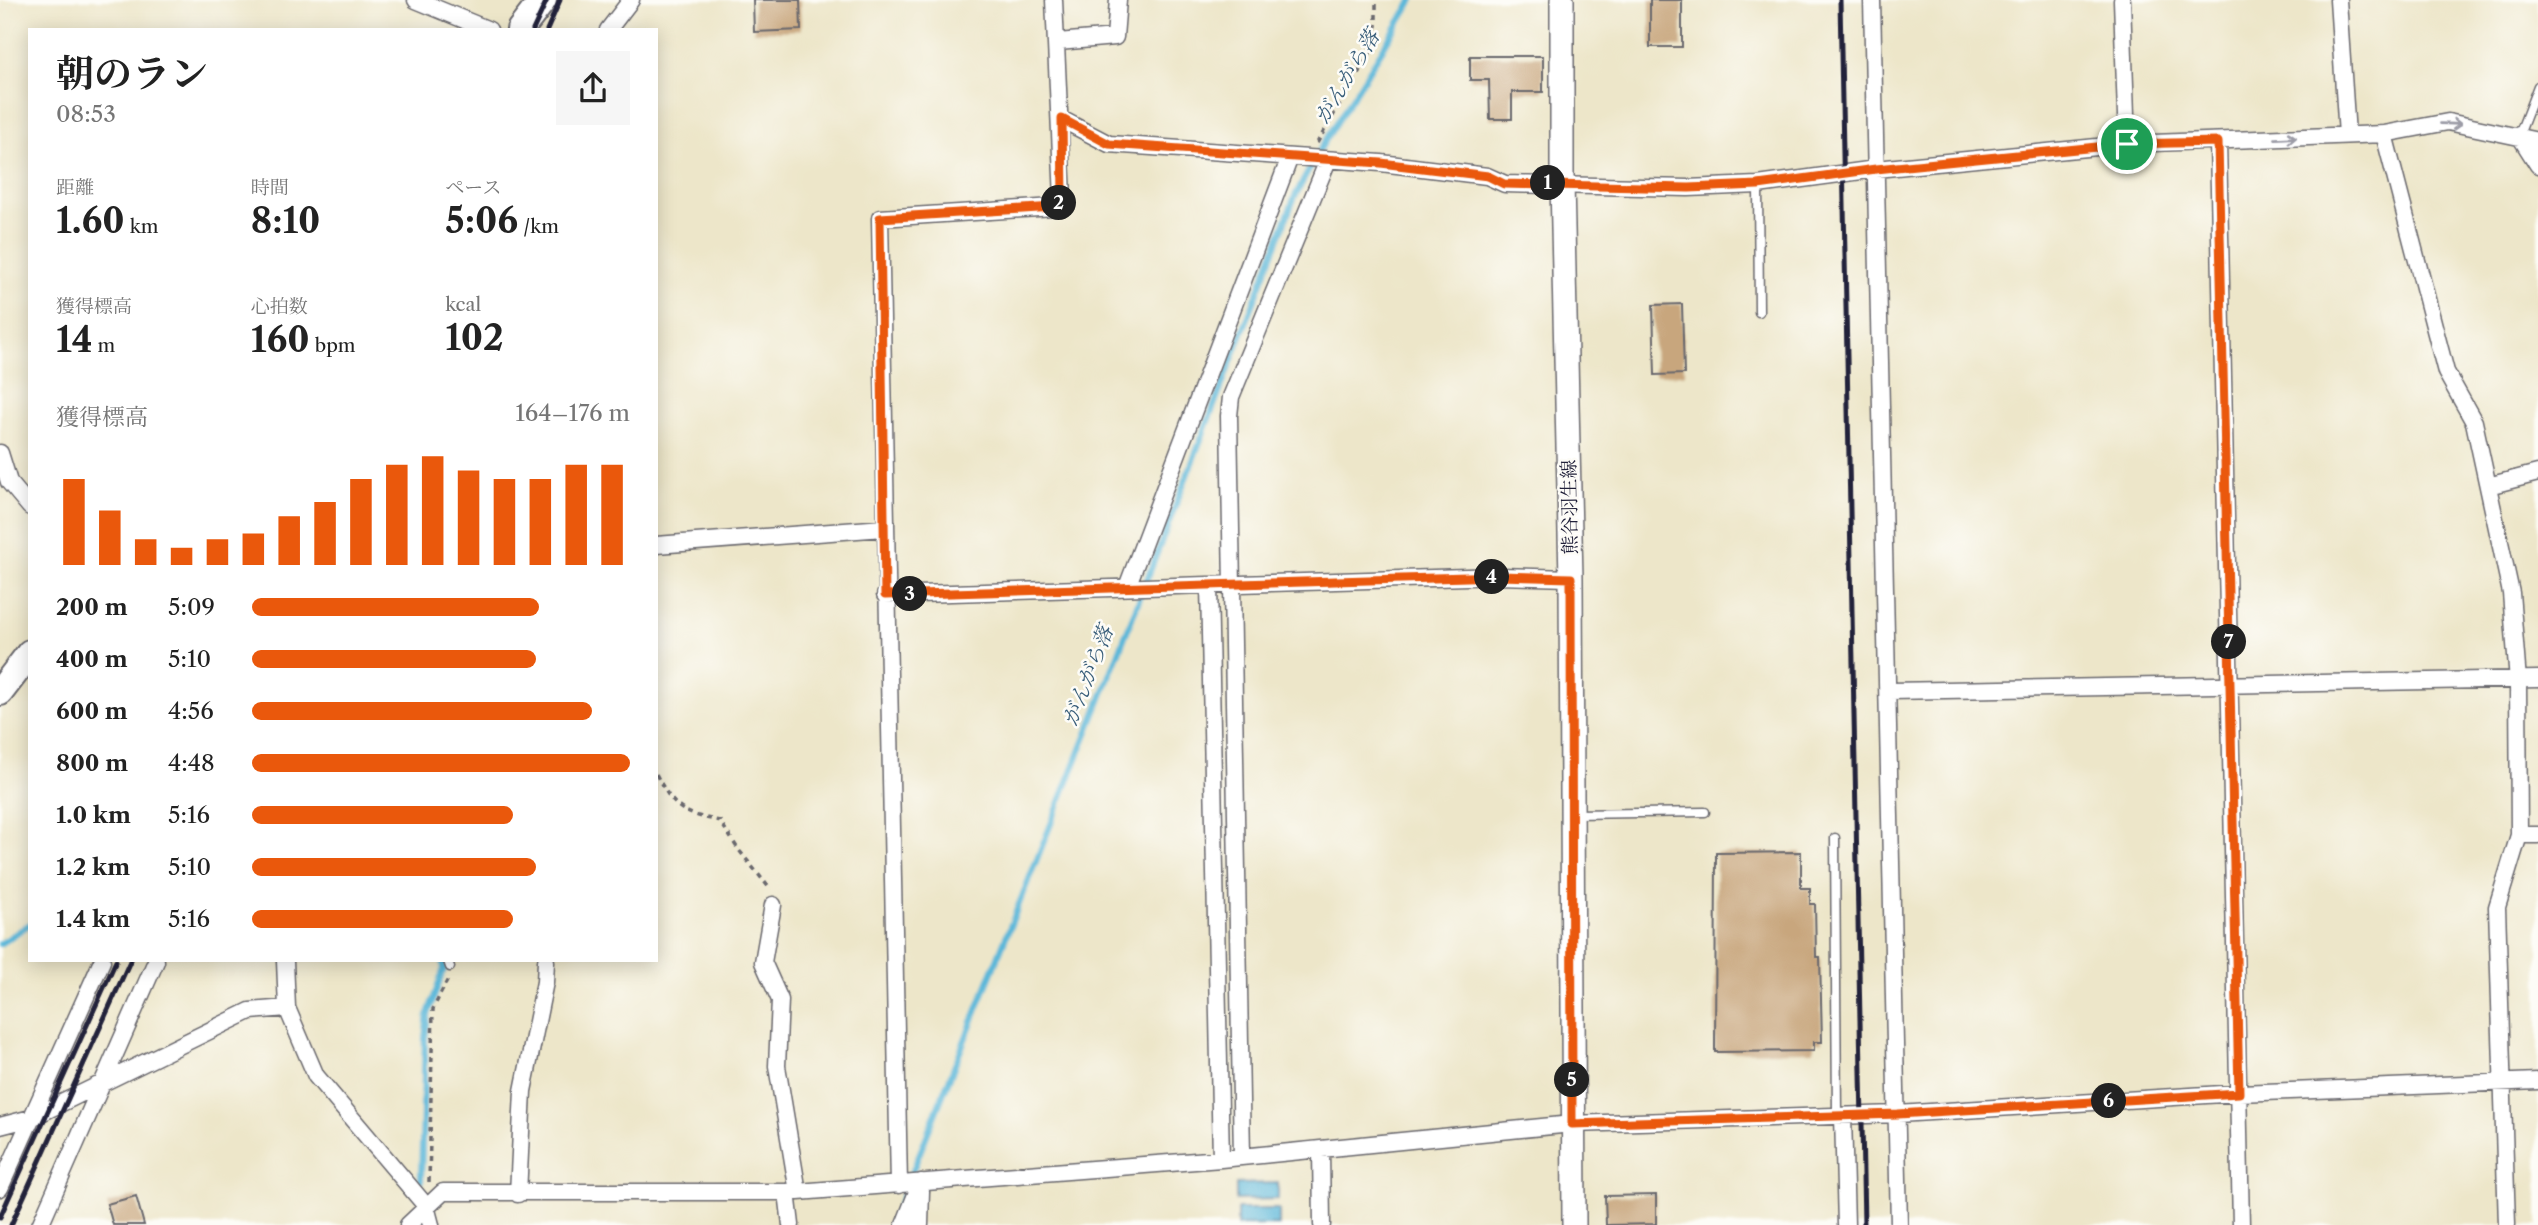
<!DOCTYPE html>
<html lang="ja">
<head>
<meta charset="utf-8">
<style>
	:root { --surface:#fff; --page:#f6f6f6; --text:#222; --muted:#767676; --accent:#ea580c }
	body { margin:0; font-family:"Libre Caslon Text","Noto Serif JP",serif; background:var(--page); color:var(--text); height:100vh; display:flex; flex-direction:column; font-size:26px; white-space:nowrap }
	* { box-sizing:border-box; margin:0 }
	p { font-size:23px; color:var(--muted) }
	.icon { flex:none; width:38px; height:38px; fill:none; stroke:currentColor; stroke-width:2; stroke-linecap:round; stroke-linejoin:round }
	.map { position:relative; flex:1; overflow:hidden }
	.drawer { position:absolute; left:28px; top:28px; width:630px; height:934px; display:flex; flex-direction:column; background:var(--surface); border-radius:0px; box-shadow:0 4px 18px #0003 }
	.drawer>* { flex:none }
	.pin { position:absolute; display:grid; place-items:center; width:60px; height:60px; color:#fff; margin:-30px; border:4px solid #fff; border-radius:50%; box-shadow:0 2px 7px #0007 }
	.km { position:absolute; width:35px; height:35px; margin:-18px; border-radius:50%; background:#222; color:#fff; font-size:19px; line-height:35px; text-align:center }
	.round { display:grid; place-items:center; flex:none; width:74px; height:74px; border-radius:0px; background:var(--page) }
	.headline { display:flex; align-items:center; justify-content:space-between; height:119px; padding:0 28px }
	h1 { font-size:38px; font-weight:700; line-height:52px }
	.stats { display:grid; grid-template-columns:repeat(3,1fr); gap:10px; height:119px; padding:7px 28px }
	.stats div { display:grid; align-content:center }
	.stats b { font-size:35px; font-weight:700 }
	.stats small { font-size:19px; font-weight:400 }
	.stats p { font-size:19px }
	.chart { height:196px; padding:14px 28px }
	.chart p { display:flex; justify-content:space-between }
	.chart svg { width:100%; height:126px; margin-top:7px; stroke:var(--accent); stroke-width:6 }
	ul { padding:0 28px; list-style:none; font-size:23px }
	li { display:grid; grid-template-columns:112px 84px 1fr; align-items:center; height:52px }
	li i { height:18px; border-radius:9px; background:var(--accent) }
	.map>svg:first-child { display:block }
	.water { fill:#5bb7d9; stroke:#3e6c8a; stroke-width:2 }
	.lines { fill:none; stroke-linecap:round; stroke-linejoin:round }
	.stream { stroke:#5bb7d9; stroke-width:6 }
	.building { fill:#c8a67d }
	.service-casing { stroke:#69676d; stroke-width:11 }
	.minor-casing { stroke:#69676d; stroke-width:19 }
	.secondary-casing { stroke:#69676d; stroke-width:26 }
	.trunk-casing { stroke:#69676d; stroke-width:30 }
	.path { stroke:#69676d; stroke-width:3.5; stroke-dasharray:5 5; stroke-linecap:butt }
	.service { stroke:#fff; stroke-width:8 }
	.minor { stroke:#fff; stroke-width:16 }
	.secondary { stroke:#fff; stroke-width:23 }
	.trunk { stroke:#fff; stroke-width:26 }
	.rail { stroke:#22223b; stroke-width:5 }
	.oneway { stroke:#9c9ca7 }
	.route-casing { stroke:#fff; stroke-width:14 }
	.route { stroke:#ea580c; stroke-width:9 }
	.labels { text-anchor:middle; stroke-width:5; stroke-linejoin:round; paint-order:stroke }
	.street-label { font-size:19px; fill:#22223b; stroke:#fdfcf7 }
	.water-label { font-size:21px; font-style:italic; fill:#395e7a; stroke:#fdfcf7 }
</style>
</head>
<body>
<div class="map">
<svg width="2538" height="1225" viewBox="0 0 2538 1225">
	<rect width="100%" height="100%" fill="#fdfcf7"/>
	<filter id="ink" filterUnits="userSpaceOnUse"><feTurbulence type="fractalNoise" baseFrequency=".0143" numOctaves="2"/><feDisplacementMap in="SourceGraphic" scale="14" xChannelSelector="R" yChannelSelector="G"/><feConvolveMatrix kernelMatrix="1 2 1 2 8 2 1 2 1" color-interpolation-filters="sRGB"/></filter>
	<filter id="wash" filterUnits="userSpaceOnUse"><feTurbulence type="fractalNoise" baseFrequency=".00686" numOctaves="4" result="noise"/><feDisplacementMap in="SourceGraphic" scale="28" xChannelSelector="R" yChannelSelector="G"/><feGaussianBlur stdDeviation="1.57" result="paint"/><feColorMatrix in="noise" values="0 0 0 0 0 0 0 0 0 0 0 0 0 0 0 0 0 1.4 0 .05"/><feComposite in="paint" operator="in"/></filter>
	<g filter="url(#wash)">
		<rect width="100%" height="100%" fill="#ede6c9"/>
		<path class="water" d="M 1278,1183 L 1278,1199 L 1236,1200 L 1236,1184 Z
			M 1237,1209 L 1279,1209 L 1279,1225 L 1237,1225 Z"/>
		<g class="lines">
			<path class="stream" d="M 0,944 L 30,924
				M 421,1181 L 425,1038 L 428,1014 L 444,969 L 443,961
				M 891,1225 L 1100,701 L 1295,196 L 1322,146 L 1413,0"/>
		</g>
		<g id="blocks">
			<path class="building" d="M 753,0 L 800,0 L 801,30 L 754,32 Z
				M 1650,0 L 1682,0 L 1682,47 L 1650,47 Z
				M 1470,56 L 1543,56 L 1543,92 L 1512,92 L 1512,119 L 1490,119 L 1489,80 L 1470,80 Z
				M 1682,304 L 1684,374 L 1655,375 L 1653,305 Z
				M 1801,852 L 1801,888 L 1810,888 L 1810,904 L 1815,904 L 1816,957 L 1820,957 L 1822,1042 L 1814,1042 L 1814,1051 L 1715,1052 L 1716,853 Z
				M 1656,1195 L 1656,1224 L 1606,1225 L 1605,1196 Z
				M 136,1196 L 144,1225 L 113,1225 L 107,1204 Z"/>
		</g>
	</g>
	<g filter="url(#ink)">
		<use href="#blocks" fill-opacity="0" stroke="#69676d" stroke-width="2"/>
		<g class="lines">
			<g class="service-casing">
				<path id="service" d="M 2519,135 L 2538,86
					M 1758,185 L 1759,312
					M 1575,814 L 1705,812
					M 1835,838 L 1837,1116
					M 448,961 L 450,967"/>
			</g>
			<g class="minor-casing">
				<path id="minor" d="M 416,0 L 489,30
					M 1872,0 L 1899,1225
					M 2122,0 L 2127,144
					M 2338,0 L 2347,135
					M 608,30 L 631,0
					M 1058,42 L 1115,37 L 1118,0
					M 1061,119 L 1109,144 L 1381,163 L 1487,176 L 1505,184 L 1688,188 L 1758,185 L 1876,169 L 2127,144 L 2384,134 L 2448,122 L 2538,141
					M 2384,134 L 2446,372 L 2474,422 L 2511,593 L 2518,681 L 2519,835 L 2497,907 L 2507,1225
					M 2519,135 L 2538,165
					M 2218,142 L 2241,1225
					M 0,453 L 9,482 L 30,507
					M 2488,486 L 2538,473
					M 656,545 L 884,528
					M 1209,585 L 1221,1159
					M 1127,587 L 1290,157
					M 885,595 L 1500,576 L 1571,578
					M 1890,691 L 2538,679
					M 2519,835 L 2538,835
					M 773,905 L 763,962 L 780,1000 L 777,1066 L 798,1192
					M 285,961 L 287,1008 L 316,1076 L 426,1206 L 431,1225
					M 1843,1116 L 1846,1225
					M 0,1126 L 31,1118 L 250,1011 L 287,1008
					M 1321,1150 L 1322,1225
					M 1242,1157 L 1229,416 L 1231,397 L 1328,160
					M 899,1185 L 880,218 L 1054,207 L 1063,199 L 1054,0
					M 0,1188 L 102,961
					M 787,1192 L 791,1225
					M 518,1194 L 523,1091 L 545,982 L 546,961
					M 40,1225 L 156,961
					M 408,1225 L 443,1192 L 798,1192 L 1221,1159 L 1572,1124 L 1898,1114 L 2239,1093 L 2538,1081
					M 904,1225 L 921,1182
					M 920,1225 L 921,1191"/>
			</g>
			<g class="secondary-casing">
				<path id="secondary" d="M 1562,0 L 1562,183 L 1571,578 L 1574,1225"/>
			</g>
			<g class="trunk-casing">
				<path id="trunk" d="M 520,30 L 543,0
					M 0,692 L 30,653"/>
			</g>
			<path class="path" d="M 1317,143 L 1376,43 L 1376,0
				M 656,774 C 675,810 681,813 720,821 L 738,849 L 771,890
				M 429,1182 L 433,1009 L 448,979"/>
			<use href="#service" class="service"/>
			<use href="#minor" class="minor"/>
			<use href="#secondary" class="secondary"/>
			<use href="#trunk" class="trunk"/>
			<path class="rail" d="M 1840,0 L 1864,1225
				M 533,30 L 547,0
				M 547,30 L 560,0
				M 0,1217 L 116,961
				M 11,1225 L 130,961"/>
		</g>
		<defs><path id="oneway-shaft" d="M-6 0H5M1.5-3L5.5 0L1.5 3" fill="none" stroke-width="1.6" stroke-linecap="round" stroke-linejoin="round" transform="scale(1.75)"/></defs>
		<g class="oneway">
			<use href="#oneway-shaft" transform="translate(2451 124) rotate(2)"/>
			<use href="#oneway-shaft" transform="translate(2286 138) rotate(-3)"/>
		</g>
	</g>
	<g class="lines" filter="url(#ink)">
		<g class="route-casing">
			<path id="route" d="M 1062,119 L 1109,144 L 1381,163 L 1488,176 L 1504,184 L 1689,188 L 1758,185 L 1876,169 L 2127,144 L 2218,142 L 2239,1093 L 1898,1114 L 1572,1124 L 1571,578 L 1500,576 L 885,595 L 880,218 L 1054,207 L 1063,199 Z"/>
		</g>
		<use href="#route" class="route"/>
	</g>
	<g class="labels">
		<g class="street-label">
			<text transform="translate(1569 507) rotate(-91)" y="7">熊谷羽生線</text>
		</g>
		<g class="water-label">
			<text transform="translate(1347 77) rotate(-59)" y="7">がんがら落</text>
			<text transform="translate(1088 676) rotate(-69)" y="7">がんがら落</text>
		</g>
	</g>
</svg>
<div class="pin" style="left:2127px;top:144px;background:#1e9e55"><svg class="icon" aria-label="arrive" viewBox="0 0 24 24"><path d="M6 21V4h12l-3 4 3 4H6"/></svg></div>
<b class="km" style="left:1548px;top:183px">1</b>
<b class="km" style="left:1059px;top:203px">2</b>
<b class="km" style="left:910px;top:594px">3</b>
<b class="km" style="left:1492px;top:577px">4</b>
<b class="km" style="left:1572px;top:1080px">5</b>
<b class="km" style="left:2109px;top:1101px">6</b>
<b class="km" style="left:2229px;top:642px">7</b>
<section class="drawer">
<div class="headline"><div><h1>朝のラン</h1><p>08:53</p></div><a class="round"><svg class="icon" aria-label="share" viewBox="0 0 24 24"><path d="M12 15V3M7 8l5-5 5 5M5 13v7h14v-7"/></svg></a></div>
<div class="stats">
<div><p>距離</p><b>1.60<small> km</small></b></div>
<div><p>時間</p><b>8:10</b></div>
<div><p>ペース</p><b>5:06<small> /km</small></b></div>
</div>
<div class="stats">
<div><p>獲得標高</p><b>14<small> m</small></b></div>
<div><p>心拍数</p><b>160<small> bpm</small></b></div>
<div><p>kcal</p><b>102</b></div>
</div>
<div class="chart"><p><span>獲得標高</span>164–176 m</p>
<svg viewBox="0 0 160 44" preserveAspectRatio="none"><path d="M5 44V14M15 44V25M25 44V35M35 44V38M45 44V35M55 44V33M65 44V27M75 44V22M85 44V14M95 44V9M105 44V6M115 44V11M125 44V14M135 44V14M145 44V9M155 44V9"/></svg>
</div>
<ul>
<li><b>200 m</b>5:09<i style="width:76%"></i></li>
<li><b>400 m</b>5:10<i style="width:75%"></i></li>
<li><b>600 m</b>4:56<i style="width:90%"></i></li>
<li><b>800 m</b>4:48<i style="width:100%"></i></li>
<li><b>1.0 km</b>5:16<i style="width:69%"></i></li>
<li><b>1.2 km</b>5:10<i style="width:75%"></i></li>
<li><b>1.4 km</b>5:16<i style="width:69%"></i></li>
</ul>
</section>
</div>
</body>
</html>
